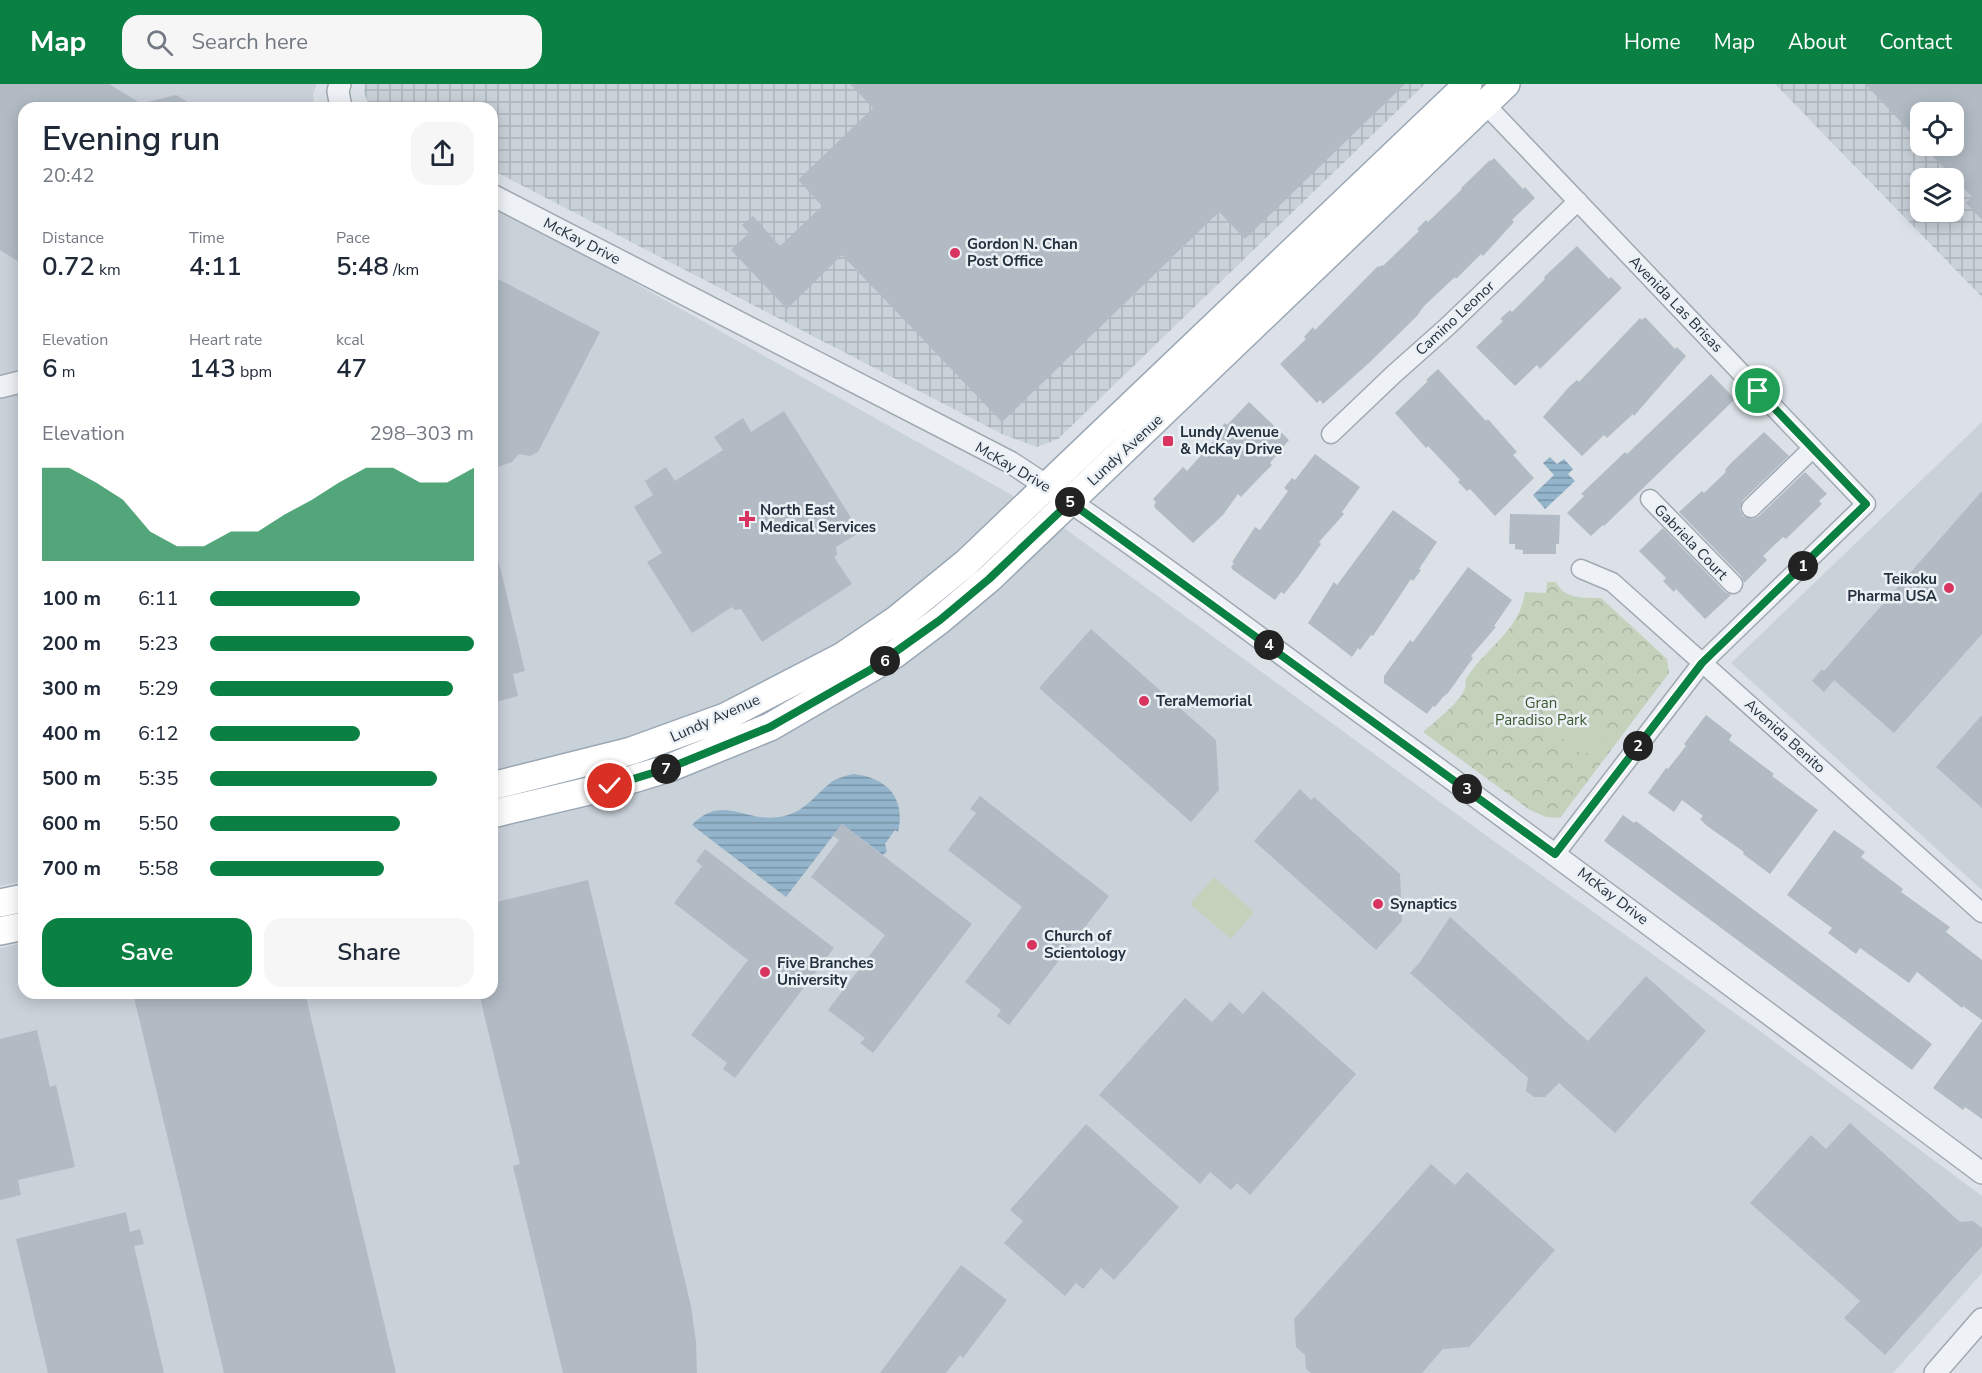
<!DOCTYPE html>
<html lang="en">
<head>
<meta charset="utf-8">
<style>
	:root { --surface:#fff; --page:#f6f6f7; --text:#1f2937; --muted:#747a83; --accent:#0b8043 }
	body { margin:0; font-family:"Nunito Sans",sans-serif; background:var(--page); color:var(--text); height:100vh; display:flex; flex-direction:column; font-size:22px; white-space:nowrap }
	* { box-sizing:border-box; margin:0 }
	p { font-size:20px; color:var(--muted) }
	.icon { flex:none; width:33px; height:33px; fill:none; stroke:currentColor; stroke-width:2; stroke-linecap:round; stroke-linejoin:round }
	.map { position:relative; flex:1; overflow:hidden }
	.side { position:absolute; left:18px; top:18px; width:480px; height:897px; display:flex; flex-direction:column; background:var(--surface); border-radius:18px; box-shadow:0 3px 15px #0003 }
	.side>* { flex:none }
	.tools { position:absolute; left:1910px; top:18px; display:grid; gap:12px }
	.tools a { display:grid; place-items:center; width:54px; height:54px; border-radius:12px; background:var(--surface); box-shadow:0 3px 15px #0003; font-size:30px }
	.pin { position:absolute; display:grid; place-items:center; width:51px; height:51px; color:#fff; margin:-26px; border:3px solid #fff; border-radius:50%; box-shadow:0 2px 6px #0007 }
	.km { position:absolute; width:30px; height:30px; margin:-15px; border-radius:50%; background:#222; color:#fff; font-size:16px; line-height:30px; text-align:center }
	.round { display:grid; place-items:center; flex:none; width:63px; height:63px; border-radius:18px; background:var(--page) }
	.headline { display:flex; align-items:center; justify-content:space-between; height:102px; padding:0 24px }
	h1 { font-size:33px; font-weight:600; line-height:45px }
	.metrics { display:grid; grid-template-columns:repeat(3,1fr); gap:9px; height:102px; padding:6px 24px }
	.metrics div { display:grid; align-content:center }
	.metrics b { font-size:26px; font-weight:600 }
	.metrics small { font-size:16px; font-weight:400 }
	.metrics p { font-size:16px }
	.chart { height:168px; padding:12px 24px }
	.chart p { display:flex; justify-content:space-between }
	.chart svg { width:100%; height:108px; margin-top:6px; fill:var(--accent); opacity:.7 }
	.primary-button { display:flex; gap:12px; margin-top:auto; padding:12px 24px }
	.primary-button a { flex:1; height:69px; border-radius:18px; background:var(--accent); color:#fff; font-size:24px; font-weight:600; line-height:69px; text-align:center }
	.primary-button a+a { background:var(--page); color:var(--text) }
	ul { padding:0 24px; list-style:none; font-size:20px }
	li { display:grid; grid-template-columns:96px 72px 1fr; align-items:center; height:45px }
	li i { height:15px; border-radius:8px; background:var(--accent) }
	header { display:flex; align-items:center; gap:36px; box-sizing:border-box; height:84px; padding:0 30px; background:var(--accent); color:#fff }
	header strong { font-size:28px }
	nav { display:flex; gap:33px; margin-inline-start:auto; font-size:21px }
	.search { width:420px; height:54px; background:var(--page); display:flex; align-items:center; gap:15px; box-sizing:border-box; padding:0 21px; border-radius:18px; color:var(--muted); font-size:22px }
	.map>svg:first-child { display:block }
	.built { fill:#c9d1d9 }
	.industrial { fill:url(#industrial-grid); fill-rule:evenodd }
	.park { fill:url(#park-crowns) }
	.pitch { fill:#c4d2bc }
	.water { fill:url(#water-rules) }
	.building { fill:#b2bbc4 }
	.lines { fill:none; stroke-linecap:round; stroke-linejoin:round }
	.minor-casing { stroke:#a0a9b1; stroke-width:21 }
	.tertiary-casing { stroke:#a0a9b1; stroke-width:24 }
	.primary-casing { stroke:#9aa7b4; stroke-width:30 }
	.minor { stroke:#eef1f5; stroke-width:18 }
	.tertiary { stroke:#eef1f5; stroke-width:21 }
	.primary { stroke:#fff; stroke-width:27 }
	.route-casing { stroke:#fff; stroke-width:12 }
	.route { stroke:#0b8043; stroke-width:8 }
	.poi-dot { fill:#d8345f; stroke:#ebf0f5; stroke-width:2 }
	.labels { text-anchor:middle; stroke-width:5; stroke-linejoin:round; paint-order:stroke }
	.street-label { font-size:15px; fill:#24313e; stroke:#ebf0f5 }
	.poi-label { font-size:15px; font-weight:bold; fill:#24313e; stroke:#ebf0f5; text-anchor:start }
	.park-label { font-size:15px; fill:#3d5b30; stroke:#ebf0f5 }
</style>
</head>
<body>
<header>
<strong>Map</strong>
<div class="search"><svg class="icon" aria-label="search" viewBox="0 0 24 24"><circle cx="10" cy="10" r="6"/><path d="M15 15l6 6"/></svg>Search here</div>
<nav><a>Home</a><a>Map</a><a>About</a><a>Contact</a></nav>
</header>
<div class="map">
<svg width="1982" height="1289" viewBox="0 0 1982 1289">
	<defs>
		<pattern id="industrial-grid" width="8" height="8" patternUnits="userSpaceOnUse" patternTransform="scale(1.5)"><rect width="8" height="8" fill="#c9d1d9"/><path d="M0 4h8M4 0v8" fill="none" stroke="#acb4bb"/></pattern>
		<pattern id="park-crowns" width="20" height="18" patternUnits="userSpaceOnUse" patternTransform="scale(1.5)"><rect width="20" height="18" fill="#c4d2bc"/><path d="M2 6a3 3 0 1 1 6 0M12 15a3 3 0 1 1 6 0" fill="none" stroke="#a8b5a3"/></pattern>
		<pattern id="water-rules" width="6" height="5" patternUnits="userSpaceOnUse" patternTransform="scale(1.5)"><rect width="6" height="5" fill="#93b4cb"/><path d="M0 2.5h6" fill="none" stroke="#7893a6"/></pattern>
	</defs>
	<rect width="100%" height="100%" fill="#dbe1e7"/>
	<path class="built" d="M 0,0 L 317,0 L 313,10 L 314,24 L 24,24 L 24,797 L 0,802 Z
		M 492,125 L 585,171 L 1042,428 L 1484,750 L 1764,950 L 1982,1112 L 1982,1189 L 1893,1289 L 0,1289 L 0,864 L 24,859 L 24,909 L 492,909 Z
		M 1982,338 L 1982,806 L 1731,579 Z"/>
	<path class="industrial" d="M 365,0 L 1425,0 L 1058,355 L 1037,363 L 1002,350 L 492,86 L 492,24 L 373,24 L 369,22 L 364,8 Z
		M 1775,0 L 1982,0 L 1982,213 ZM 1920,28 L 1953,28 L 1953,62 L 1920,62 ZM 1920,94 L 1953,94 L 1953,128 L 1920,128 Z"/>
	<path class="park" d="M 1547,498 L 1556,498 C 1564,515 1584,514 1601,514 L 1667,575 L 1669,589 L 1560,734 L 1546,733 L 1530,726 L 1423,648 C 1434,638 1461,618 1465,604 C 1466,601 1465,598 1466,595 C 1485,564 1520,547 1525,508 L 1546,509 Z"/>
	<path class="pitch" d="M 1596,628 L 1603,638 L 1606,653 L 1596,667 C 1579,673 1571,666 1561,653 L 1581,645 Z
		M 1214,793 L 1254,828 L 1231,855 L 1190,820 Z"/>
	<path class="water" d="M 1550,373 L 1557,380 L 1564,375 L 1573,385 L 1568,390 L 1575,397 L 1545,425 L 1533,411 L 1554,391 L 1543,379 Z
		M 854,690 C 887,694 906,714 898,748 L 895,746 L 885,760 L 887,767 L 883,771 L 842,740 L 786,813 L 692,741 C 722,709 745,739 779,733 C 804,729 811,715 828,701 C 835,694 845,692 854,690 Z"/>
	<path class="building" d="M 0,0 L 109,0 L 143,21 L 143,19 L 176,11 L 197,24 L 24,24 L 24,181 L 0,166 Z
		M 850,0 L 1405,0 L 1245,155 L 1219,128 L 1002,338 L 842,171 L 787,225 L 731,166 L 749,149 L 742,141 L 753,132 L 780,162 L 822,122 L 798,96 L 873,24 Z
		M 1865,0 L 1982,0 L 1982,136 L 1966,119 L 1972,113 L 1923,62 L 1953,62 L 1953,28 L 1920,28 L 1920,58 Z
		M 1494,74 L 1523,105 L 1525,103 L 1535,114 L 1512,136 L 1514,138 L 1483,172 L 1481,170 L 1456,195 L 1455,193 L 1424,222 L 1417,232 L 1369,279 L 1323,320 L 1320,316 L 1317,319 L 1280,280 L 1306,255 L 1304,253 L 1313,243 L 1315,246 L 1378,182 L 1379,183 L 1382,181 L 1383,182 L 1419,147 L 1417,145 L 1426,136 L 1428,138 L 1462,105 L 1461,104 L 1490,76 L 1491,77 Z
		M 1577,162 L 1609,195 L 1611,193 L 1622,204 L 1540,285 L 1537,281 L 1515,302 L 1476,263 L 1503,237 L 1500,235 L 1510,226 L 1512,228 L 1545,195 L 1544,193 Z
		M 492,192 L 600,248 L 538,368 L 530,372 L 519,370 L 512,378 L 492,385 Z
		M 1645,233 L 1675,265 L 1677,263 L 1686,272 L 1634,332 L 1633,330 L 1607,354 L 1604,351 L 1582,372 L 1543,333 L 1568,304 L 1577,296 L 1579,298 L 1640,234 L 1642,236 Z
		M 1438,285 L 1486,337 L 1488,335 L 1517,368 L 1513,371 L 1534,394 L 1495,432 L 1470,405 L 1467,407 L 1458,398 L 1460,396 L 1428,362 L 1426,364 L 1395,329 L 1428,297 L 1426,296 Z
		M 1711,290 L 1735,315 L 1604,442 L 1603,441 L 1591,452 L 1567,429 L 1584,412 L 1581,410 L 1601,391 L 1625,368 L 1627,370 Z
		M 1249,318 L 1289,356 L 1270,379 L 1272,381 L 1262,391 L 1241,413 L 1238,410 L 1223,431 L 1193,459 L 1155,424 L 1154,421 L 1156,418 L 1153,415 L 1183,383 L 1187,387 L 1218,352 L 1215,350 L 1225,339 L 1227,341 Z
		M 784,327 L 860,448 L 836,463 L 837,471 L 834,473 L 852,500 L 762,558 L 741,525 L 734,526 L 732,523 L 692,549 L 647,478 L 662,469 L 634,423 L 653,411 L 645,397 L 666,383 L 675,397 L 723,366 L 714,353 L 743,334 L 751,348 Z
		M 1764,348 L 1789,372 L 1743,416 L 1740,426 L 1743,432 L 1753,435 L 1759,432 L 1805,388 L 1827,410 L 1819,417 L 1822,420 L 1786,455 L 1783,453 L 1763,472 L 1767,476 L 1744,499 L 1741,492 L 1679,428 L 1702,407 L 1704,409 L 1726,388 L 1725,386 L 1730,380 Z
		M 1315,370 L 1360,403 L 1342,428 L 1344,430 L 1319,458 L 1321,460 L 1297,494 L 1284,510 L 1281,508 L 1275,516 L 1233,486 L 1231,483 L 1234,479 L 1232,478 L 1255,443 L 1260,446 L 1288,407 L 1284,404 L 1292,394 L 1295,396 Z
		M 1982,407 L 1982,550 L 1894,649 L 1834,596 L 1824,608 L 1812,597 L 1822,585 L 1824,587 Z
		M 1393,426 L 1437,458 L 1419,485 L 1421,486 L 1413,497 L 1411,495 L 1373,552 L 1371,551 L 1360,566 L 1358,564 L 1352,573 L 1308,539 L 1334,498 L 1337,501 Z
		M 1510,430 L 1560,431 L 1559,460 L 1556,460 L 1556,470 L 1523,470 L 1523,466 L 1515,465 L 1515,460 L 1509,460 Z
		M 1663,444 L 1725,508 L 1731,511 L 1705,535 L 1676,505 L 1674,508 L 1663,497 L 1666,494 L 1639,467 Z
		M 497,471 L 525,587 L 513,590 L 518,612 L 492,619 L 492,472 Z
		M 1468,483 L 1512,516 L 1494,542 L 1496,543 L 1471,572 L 1473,574 L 1448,609 L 1443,613 L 1435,623 L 1433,622 L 1427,630 L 1384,599 L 1384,592 L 1410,556 L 1413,558 Z
		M 1091,545 L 1216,656 L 1219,706 L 1191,738 L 1039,604 Z
		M 1706,631 L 1732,651 L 1729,656 L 1774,690 L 1772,692 L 1818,726 L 1770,790 L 1743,770 L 1744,768 L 1707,742 L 1700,735 L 1703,732 L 1682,716 L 1674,728 L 1648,709 L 1666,684 L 1668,685 L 1686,662 L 1684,660 Z
		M 1982,631 L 1982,724 L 1936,683 Z
		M 1300,705 L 1311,716 L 1314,713 L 1400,790 L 1402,837 L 1376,866 L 1254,757 Z
		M 980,712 L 1109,812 L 1009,941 L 997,932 L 1001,926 L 965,898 L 1022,823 L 948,766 L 976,729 L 970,725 Z
		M 1623,731 L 1634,739 L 1636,737 L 1932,960 L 1912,986 L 1604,757 Z
		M 842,740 L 972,840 L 873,969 L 860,959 L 865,954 L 828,926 L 885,851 L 811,793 L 839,756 L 833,752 Z
		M 1834,746 L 1865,768 L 1861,773 L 1903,805 L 1901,808 L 1950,843 L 1946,848 L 1982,876 L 1982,936 L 1963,922 L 1962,924 L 1917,888 L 1909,899 L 1860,864 L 1856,870 L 1828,849 L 1832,844 L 1787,811 Z
		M 705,765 L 834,864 L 735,994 L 723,985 L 727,979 L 691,951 L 748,876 L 674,819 L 702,782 L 696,777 Z
		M 588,796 L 691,1222 L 696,1258 L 697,1289 L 563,1289 L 513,1082 L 520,1080 L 479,909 L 492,909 L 492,819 Z
		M 1450,833 L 1588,957 L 1646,892 L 1706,947 L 1615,1049 L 1559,999 L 1545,1013 L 1534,1013 L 1526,1007 L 1528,994 L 1410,889 L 1420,878 Z
		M 1263,907 L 1356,990 L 1250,1111 L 1237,1099 L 1231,1106 L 1210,1088 L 1200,1100 L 1099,1011 L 1185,914 L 1212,938 L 1230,918 L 1243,930 Z
		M 133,909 L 305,909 L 396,1289 L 224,1289 Z
		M 1982,937 L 1982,1035 L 1965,1023 L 1963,1026 L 1933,1004 Z
		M 37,946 L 50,1003 L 56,1001 L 75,1083 L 18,1096 L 21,1111 L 0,1116 L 0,955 Z
		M 1850,1039 L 1960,1138 L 1973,1137 L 1982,1144 L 1982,1162 L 1885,1271 L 1844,1234 L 1860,1217 L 1750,1119 L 1811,1051 L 1826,1065 Z
		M 1086,1040 L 1179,1123 L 1114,1196 L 1101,1184 L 1083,1205 L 1076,1199 L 1065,1212 L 1004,1159 L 1023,1137 L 1010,1126 Z
		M 1431,1080 L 1455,1101 L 1467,1088 L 1555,1166 L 1469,1263 L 1443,1265 L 1422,1289 L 1311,1289 L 1306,1285 L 1305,1271 L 1296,1263 L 1294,1235 Z
		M 126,1128 L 130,1148 L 140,1145 L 144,1160 L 134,1162 L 164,1289 L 48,1289 L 16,1155 Z
		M 961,1181 L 1007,1216 L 963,1274 L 960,1271 L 946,1289 L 880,1289 Z"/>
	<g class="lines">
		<g class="minor-casing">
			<path id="minor" d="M 1485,20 L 1866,420 L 1702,579 L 1555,770
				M 1331,350 L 1394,290 L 1448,242 L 1578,117
				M 1650,415 L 1733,500
				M 1751,424 L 1813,364
				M 1581,485 L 1612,498 L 1982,829"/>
		</g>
		<g class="tertiary-casing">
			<path id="tertiary" d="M 340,0 L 338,7 L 341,24
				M 492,111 L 1010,378 C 1125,452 1235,536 1345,617 C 1559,772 1770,931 1982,1089
				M 0,303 L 24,297
				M 1935,1289 L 1982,1235"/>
		</g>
		<g class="primary-casing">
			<path id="primary" d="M 492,702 L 631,667 L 725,633 L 843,572 L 896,536 L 966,479 L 1468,0
				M 492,730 L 610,702 L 669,684 L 770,643 L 895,570 L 940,536 L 989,495 L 1506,0
				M 0,819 L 24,814
				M 0,847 L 24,842"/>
		</g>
		<use href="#minor" class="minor"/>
		<use href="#tertiary" class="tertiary"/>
		<use href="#primary" class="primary"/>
	</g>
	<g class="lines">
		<g class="route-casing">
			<path id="route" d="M 610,702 L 669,684 L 770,643 L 870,586 L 940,536 L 989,495 L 1070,418 L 1555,770 L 1702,579 L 1866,420 L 1758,307"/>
		</g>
		<use href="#route" class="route"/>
	</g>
	<g class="poi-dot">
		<circle cx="955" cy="169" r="6"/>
		<rect x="1162" y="351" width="12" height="12" rx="3"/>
		<path d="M744 426h6v6h6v6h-6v6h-6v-6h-6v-6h6z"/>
		<circle cx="1949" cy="504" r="6"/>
		<circle cx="1144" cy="617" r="6"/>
		<circle cx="1378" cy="820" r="6"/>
		<circle cx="1032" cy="861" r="6"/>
		<circle cx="765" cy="888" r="6"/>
	</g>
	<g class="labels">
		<g class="street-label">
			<text transform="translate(582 157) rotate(27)" y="5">McKay Drive</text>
			<text transform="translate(1676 220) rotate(46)" y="5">Avenida Las Brisas</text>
			<text transform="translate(1455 234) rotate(-43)" y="5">Camino Leonor</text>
			<text transform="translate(1125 366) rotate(-43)" y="5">Lundy Avenue</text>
			<text transform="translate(1013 383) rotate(30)" y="5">McKay Drive</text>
			<text transform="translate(1691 458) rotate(46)" y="5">Gabriela Court</text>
			<text transform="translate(715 634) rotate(-24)" y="5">Lundy Avenue</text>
			<text transform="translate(1785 652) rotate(42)" y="5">Avenida Benito</text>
			<text transform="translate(1613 812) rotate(37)" y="5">McKay Drive</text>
		</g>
		<g class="poi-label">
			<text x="967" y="165">Gordon N. Chan<tspan x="967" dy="17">Post Office</tspan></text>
			<text x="1180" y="353">Lundy Avenue<tspan x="1180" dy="17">&amp; McKay Drive</tspan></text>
			<text x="760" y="431">North East<tspan x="760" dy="17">Medical Services</tspan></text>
			<text x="1937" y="500" text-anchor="end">Teikoku<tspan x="1937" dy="17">Pharma USA</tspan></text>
			<text x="1156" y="622">TeraMemorial</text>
			<text x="1390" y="825">Synaptics</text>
			<text x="1044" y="857">Church of<tspan x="1044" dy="17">Scientology</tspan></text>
			<text x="777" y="884">Five Branches<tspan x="777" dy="17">University</tspan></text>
		</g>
		<g class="park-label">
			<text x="1541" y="624">Gran<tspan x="1541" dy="17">Paradiso Park</tspan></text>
		</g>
	</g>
</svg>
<div class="tools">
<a><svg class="icon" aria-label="locate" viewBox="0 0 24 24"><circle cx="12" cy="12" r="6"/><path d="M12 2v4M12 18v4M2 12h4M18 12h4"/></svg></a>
<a><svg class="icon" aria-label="layers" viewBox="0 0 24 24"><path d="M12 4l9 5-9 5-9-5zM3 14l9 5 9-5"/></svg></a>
</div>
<div class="pin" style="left:1758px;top:307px;background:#1e9e55"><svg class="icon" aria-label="arrive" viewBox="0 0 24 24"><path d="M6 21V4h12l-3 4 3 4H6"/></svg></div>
<div class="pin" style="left:610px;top:702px;background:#d93025"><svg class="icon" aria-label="check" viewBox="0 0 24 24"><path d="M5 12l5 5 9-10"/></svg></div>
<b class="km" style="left:1803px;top:482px">1</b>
<b class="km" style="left:1638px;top:662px">2</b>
<b class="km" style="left:1467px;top:705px">3</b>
<b class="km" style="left:1269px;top:561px">4</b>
<b class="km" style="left:1070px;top:418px">5</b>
<b class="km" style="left:885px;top:577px">6</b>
<b class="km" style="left:666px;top:685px">7</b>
<section class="side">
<div class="headline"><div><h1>Evening run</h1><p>20:42</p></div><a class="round"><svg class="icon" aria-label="share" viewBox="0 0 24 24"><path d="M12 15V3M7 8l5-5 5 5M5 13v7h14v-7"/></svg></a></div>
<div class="metrics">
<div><p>Distance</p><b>0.72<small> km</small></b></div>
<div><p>Time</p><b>4:11</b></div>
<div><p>Pace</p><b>5:48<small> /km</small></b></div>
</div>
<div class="metrics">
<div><p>Elevation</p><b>6<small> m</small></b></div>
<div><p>Heart rate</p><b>143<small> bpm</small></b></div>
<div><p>kcal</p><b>47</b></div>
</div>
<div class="chart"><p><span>Elevation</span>298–303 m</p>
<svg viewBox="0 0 160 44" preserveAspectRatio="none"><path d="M0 44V6L10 6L20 12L30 19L40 32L50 38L60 38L70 32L80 32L90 25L100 19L110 12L120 6L130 6L140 12L150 12L160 6V44z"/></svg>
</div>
<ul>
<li><b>100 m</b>6:11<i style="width:57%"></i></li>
<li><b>200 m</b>5:23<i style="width:100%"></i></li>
<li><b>300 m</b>5:29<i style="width:92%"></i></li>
<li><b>400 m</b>6:12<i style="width:57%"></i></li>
<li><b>500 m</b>5:35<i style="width:86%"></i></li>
<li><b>600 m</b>5:50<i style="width:72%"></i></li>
<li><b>700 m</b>5:58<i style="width:66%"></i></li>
</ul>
<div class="primary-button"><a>Save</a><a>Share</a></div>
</section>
</div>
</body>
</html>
